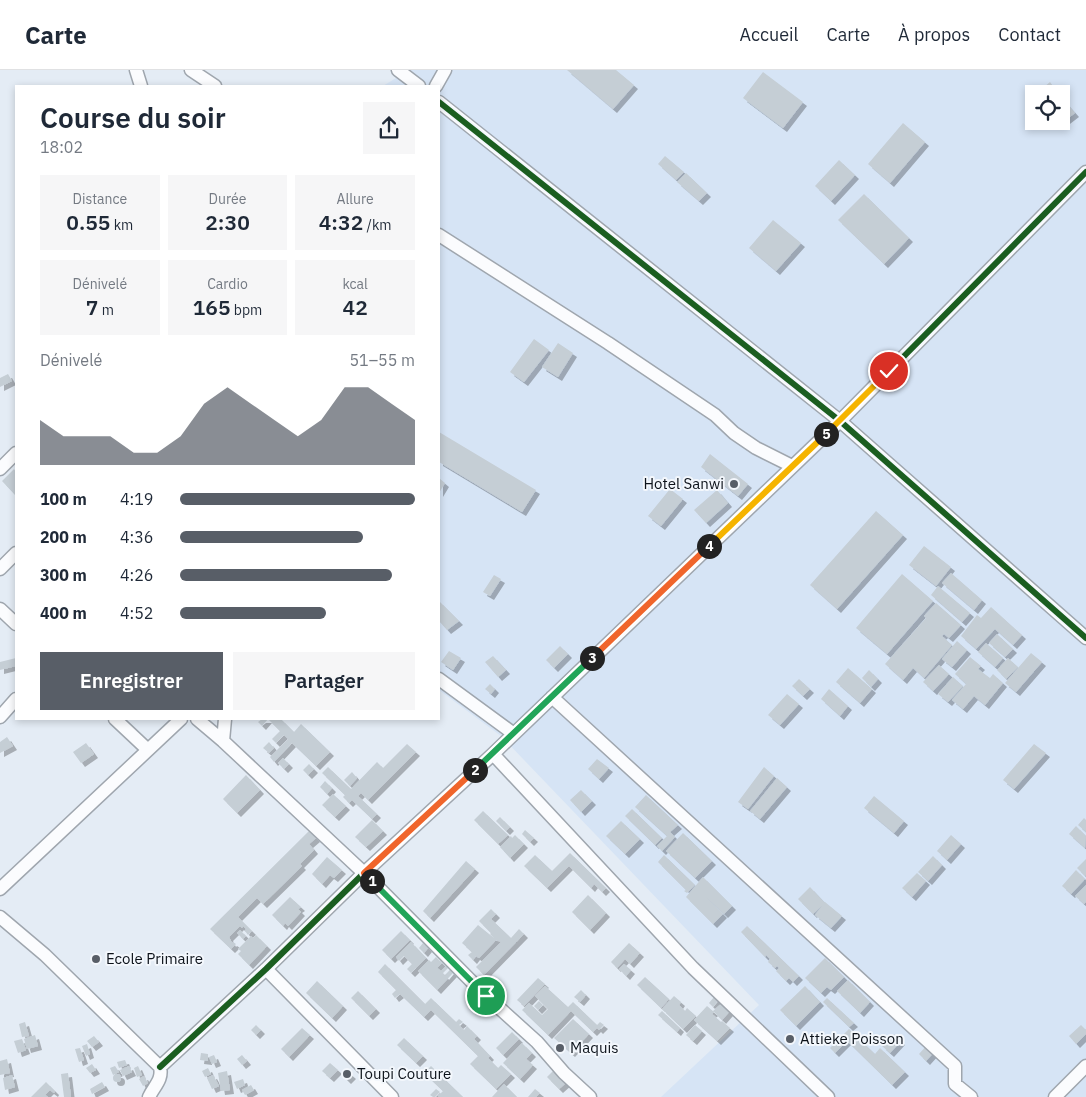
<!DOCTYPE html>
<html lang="fr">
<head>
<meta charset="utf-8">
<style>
	:root { --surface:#fff; --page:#f6f6f7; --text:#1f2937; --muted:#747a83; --line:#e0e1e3; --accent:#585e67 }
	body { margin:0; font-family:"IBM Plex Sans",sans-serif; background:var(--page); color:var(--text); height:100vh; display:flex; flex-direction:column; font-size:19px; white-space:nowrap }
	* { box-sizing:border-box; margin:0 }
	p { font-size:16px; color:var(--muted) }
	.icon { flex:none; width:28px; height:28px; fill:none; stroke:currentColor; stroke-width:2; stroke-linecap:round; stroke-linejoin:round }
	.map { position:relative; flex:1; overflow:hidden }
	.drawer { position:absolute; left:15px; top:15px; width:425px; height:635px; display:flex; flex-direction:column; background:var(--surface); border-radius:0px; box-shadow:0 2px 8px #0003 }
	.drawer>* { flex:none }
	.buttons { position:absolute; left:1025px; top:15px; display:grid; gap:10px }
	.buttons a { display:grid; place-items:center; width:45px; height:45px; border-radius:0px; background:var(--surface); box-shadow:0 2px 8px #0003; font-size:25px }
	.pin { position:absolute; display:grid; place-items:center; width:42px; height:42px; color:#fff; margin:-21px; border:2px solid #fff; border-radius:50%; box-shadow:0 1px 5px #0007 }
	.km { position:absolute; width:25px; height:25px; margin:-12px; border-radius:50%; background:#222; color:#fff; font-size:14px; line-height:25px; text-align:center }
	.round { display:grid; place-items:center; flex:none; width:52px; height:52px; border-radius:0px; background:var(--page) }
	.overview { display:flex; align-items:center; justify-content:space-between; height:85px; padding:0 25px }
	h1 { font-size:28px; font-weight:600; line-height:38px }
	.stats { display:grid; grid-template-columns:repeat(3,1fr); gap:8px; height:85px; padding:5px 25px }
	.stats div { display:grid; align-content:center; border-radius:0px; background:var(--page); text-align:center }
	.stats b { font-size:21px; font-weight:600 }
	.stats small { font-size:14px; font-weight:400 }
	.stats p { font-size:14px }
	.chart { height:140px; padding:10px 25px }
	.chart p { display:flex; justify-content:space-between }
	.chart svg { width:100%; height:90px; margin-top:5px; fill:var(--accent); opacity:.7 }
	.cta { display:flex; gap:10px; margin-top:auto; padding:10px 25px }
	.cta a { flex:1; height:58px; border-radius:0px; background:var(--accent); color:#fff; font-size:20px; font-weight:600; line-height:58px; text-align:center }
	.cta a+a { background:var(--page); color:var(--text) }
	ul { padding:0 25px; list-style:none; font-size:16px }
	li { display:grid; grid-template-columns:80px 60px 1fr; align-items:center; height:38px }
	li i { height:12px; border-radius:6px; background:var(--accent) }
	header { display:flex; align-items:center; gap:30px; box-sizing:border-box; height:70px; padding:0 25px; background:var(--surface); border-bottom:1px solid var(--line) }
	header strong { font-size:24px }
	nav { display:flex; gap:28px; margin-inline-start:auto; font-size:18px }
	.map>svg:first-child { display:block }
	.built { fill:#d6e4f5; fill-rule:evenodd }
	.building { fill:#c5ced5; filter:url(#shadow) }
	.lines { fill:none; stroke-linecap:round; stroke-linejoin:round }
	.minor-casing { stroke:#9fa6ae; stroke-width:15 }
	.minor { stroke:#fbfcfe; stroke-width:12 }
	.cycleway-casing { stroke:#f3f7fc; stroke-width:9 }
	.cycleway { stroke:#1b5e20; stroke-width:6 }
	.split-1-casing { stroke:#fff; stroke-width:10 }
	.split-2-casing { stroke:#fff; stroke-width:10 }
	.split-3-casing { stroke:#fff; stroke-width:10 }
	.split-4-casing { stroke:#fff; stroke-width:10 }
	.split-5-casing { stroke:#fff; stroke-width:10 }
	.split-6-casing { stroke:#fff; stroke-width:10 }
	.split-1 { stroke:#22a559; stroke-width:6 }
	.split-2 { stroke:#f0652b; stroke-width:6 }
	.split-3 { stroke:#22a559; stroke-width:6 }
	.split-4 { stroke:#f0652b; stroke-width:6 }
	.split-5 { stroke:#f5b400; stroke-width:6 }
	.split-6 { stroke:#f5b400; stroke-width:6 }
	.poi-dot { fill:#585e67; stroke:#f3f7fc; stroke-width:2 }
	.labels { text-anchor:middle; stroke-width:4; stroke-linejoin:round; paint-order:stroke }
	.poi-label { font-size:15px; fill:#0c121a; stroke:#f3f7fc; text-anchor:start }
</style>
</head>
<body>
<header>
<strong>Carte</strong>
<nav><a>Accueil</a><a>Carte</a><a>À propos</a><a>Contact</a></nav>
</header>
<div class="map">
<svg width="1086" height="1027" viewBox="0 0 1086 1027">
	<defs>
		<filter id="shadow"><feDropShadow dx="4" dy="4" stdDeviation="0" flood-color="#0004"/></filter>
	</defs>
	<rect width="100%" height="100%" fill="#e4ecf5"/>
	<path class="built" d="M 409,0 L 1086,0 L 1086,1027 L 661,1027 L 759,935 L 501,666 L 439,620 L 439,16 L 383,16 ZM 1034,24 L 1061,24 L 1061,51 L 1034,51 Z"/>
	<path class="building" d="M 567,0 L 616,0 L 634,15 L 613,39 Z
		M 763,2 L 803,32 L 783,58 L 743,28 Z
		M 1050,12 L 1059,24 L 1039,24 L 1038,22 Z
		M 1061,27 L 1075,43 L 1062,53 L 1061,52 Z
		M 903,53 L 925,72 L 890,113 L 868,94 Z
		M 665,86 L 684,102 L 676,110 L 658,94 Z
		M 839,90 L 855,105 L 831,131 L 815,116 Z
		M 686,103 L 707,123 L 699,131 L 677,112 Z
		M 864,124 L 909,168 L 884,194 L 838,150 Z
		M 773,150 L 801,173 L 776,201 L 749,178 Z
		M 534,269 L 549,280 L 524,312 L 510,302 Z
		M 558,273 L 573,283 L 558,307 L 542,297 Z
		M 8,304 L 12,311 L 0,317 L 0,308 Z
		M 439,362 L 536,420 L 522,442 L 439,392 Z
		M 710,384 L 748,414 L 738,426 L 701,397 Z
		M 14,399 L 16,402 L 16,426 L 2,411 Z
		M 439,408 L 445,413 L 439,423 Z
		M 670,419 L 683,429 L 661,456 L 648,446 Z
		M 717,420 L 728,433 L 706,453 L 694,440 Z
		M 876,441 L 903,465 L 837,539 L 810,515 Z
		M 924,476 L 951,497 L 936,516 L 909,495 Z
		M 951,503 L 982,530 L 974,540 L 942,513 Z
		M 902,504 L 933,531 L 887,584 L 856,558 Z
		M 494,505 L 501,509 L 490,526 L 483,522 Z
		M 938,516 L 970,543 L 962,552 L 931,525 Z
		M 439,531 L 459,551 L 447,560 L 439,551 Z
		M 936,533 L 961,555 L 949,568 L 944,564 L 942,566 L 952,575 L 924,608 L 913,598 L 903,610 L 885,594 L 926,548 L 924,546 Z
		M 991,537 L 1022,565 L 1013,575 L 995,559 L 976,579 L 961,566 L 977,545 L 981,548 Z
		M 997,564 L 1013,579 L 1005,587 L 989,573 Z
		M 957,571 L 967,580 L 952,597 L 942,589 Z
		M 986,573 L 1003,588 L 995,597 L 978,582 Z
		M 560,576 L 568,584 L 554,598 L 546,590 Z
		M 449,581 L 461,588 L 453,600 L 441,592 Z
		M 1031,583 L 1042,592 L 1016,622 L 1005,613 Z
		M 493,586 L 506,600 L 498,607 L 485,592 Z
		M 970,587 L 981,596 L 978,599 L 990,608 L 993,604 L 1003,613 L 985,635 L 974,626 L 963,639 L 952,630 L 966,614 L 955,604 Z
		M 16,588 L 16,596 L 0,600 L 0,592 Z
		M 1008,588 L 1018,597 L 1006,609 L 997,600 Z
		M 939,595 L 949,604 L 933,621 L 923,612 Z
		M 848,598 L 872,619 L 860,633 L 836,612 Z
		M 869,600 L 878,609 L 871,617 L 862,608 Z
		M 953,607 L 963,616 L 948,632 L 938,624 Z
		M 799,609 L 810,619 L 803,626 L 792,616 Z
		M 490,614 L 495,619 L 491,624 L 485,619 Z
		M 829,619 L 848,636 L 840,646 L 821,629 Z
		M 787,624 L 799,634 L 780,655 L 768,645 Z
		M 262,649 L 281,649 L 294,662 L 301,654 L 330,682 L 316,696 L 292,673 L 274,692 L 270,687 L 288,669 L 284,665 L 276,673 L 272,669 L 280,661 L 268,649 L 262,656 L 258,652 Z
		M 7,667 L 13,676 L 0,683 L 0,672 Z
		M 269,672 L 274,678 L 269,683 L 263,678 Z
		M 86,673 L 94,684 L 81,693 L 73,682 Z
		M 407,674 L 416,682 L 368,730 L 361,723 L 358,726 L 377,744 L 372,749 L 352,730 L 349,733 L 343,727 L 345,725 L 322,703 L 328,697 L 351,719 L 377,692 L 383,698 Z
		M 1034,674 L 1046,683 L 1014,719 L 1003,710 Z
		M 283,688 L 289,694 L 284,699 L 278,693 Z
		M 597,689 L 609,698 L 599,709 L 588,699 Z
		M 309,694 L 314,699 L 308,705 L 303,700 Z
		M 764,697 L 774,706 L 748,739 L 738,732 Z
		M 352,702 L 357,708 L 350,716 L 344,710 Z
		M 246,705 L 260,720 L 237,743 L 223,729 Z
		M 777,708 L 787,717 L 760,749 L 750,741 Z
		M 325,711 L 332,718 L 327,724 L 320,717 Z
		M 581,720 L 592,731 L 581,742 L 570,730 Z
		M 333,724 L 346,736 L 335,747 L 322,735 Z
		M 646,725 L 678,755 L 670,762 L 675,767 L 662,781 L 657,776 L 667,766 L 635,737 Z
		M 874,726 L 904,751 L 894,763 L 864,738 Z
		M 632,739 L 662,768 L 655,775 L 625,746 Z
		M 483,741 L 508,765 L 498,774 L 474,750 Z
		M 500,747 L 510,757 L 506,761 L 496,751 Z
		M 1084,748 L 1086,750 L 1086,762 L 1078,755 Z
		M 372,750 L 383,761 L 366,777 L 355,767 Z
		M 621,751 L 640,769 L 625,784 L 606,766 Z
		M 1076,756 L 1086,766 L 1085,778 L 1069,764 Z
		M 525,760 L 534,768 L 530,772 L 522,764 Z
		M 309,761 L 316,768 L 309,774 L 314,780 L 300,794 L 302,796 L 263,834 L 257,828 L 238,847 L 252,861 L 248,865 L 245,861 L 246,859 L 243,856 L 242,858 L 240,856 L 229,867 L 232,873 L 233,872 L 236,874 L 231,879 L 210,859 Z
		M 683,763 L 712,791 L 695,808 L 666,781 Z
		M 515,765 L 524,774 L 510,788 L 500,777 L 511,766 L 512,768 Z
		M 951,765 L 961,774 L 947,790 L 937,781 Z
		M 570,783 L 606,818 L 602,822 L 594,814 L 591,818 L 569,796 L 547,818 L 524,796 L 535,785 L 552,801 Z
		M 664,785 L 695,815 L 687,823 L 684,821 L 686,820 L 658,792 Z
		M 933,786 L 942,795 L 928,811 L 918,802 Z
		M 327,787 L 342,800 L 334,808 L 330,805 L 322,814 L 312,804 Z
		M 1086,789 L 1086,805 L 1085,806 L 1077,798 Z
		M 466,791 L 475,799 L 430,848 L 423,841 Z
		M 1076,800 L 1085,809 L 1071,824 L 1062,816 Z
		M 917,803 L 926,811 L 912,827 L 902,818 Z
		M 703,807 L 732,836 L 724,844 L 706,827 L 723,844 L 713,854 L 686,827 Z
		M 1086,815 L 1086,832 L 1084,834 L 1075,826 Z
		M 810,817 L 825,833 L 813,844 L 798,829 Z
		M 588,825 L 606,843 L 590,860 L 572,842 Z
		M 290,827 L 301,837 L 298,839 L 301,842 L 288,856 L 285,853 L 283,856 L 272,845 Z
		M 825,832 L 842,846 L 831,858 L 815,845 Z
		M 491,839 L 496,844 L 491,849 L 511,868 L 519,859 L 524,864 L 484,905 L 476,897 L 501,872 L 496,870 L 479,888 L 476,886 L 473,890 L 468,885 L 472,882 L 462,873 L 478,855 L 494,868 L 490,864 L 491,863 L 479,851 Z
		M 747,856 L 799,906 L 793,912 L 789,908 L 786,911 L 776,901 L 779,898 L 777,896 L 775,898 L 768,892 L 770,889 L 766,885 L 765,887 L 741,862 Z
		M 240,860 L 246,866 L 243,869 L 237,863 Z
		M 401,861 L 410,870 L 391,889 L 382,880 Z
		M 256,865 L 267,876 L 249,895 L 238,884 L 241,881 L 238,879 L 251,866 L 253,868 Z
		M 411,872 L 426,888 L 411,903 L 407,899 L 412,894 L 404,886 L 399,891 L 396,887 Z
		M 423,873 L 428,878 L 424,883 L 419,878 Z
		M 629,873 L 640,883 L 630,894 L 625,889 L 617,898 L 611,892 Z
		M 436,887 L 442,893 L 437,898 L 441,901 L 446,896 L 448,898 L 443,903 L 445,906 L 450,900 L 453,903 L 437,920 L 418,901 L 429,890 L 431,892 Z
		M 825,888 L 844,907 L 831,920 L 827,917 L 821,923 L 805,908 Z
		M 385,894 L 425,934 L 431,928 L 456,952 L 459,949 L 463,952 L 459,955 L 464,960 L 467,956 L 477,966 L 474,969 L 490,986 L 488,988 L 498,998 L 501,995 L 511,1004 L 496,1019 L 470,994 L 478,986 L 431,940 L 424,947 L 400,924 L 395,928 L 392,924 L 396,920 L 378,902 Z
		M 624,894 L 631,900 L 626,906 L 619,899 Z
		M 645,907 L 669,929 L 661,938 L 637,915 Z
		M 538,908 L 545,914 L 524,936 L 517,930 Z
		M 848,910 L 870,932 L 860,943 L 837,921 Z
		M 317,911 L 343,936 L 332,948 L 306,923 Z
		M 545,916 L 568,937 L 573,932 L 597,955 L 600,952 L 604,955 L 599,960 L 597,958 L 593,962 L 571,941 L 548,965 L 522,940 L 529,933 L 542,945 L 548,939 L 535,926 Z
		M 805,916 L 820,932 L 796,956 L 780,940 Z
		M 581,920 L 586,925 L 580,932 L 574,927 Z
		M 358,921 L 376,939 L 369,946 L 351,928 Z
		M 674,926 L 681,932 L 679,935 L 685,941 L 687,938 L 696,946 L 683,959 L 662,939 Z
		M 714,927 L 718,931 L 713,937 L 709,933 Z
		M 827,928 L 854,953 L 849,957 L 823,932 Z
		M 539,931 L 543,935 L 538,940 L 534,936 Z
		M 721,934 L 729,942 L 722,950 L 713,941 Z
		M 707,936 L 714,942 L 712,944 L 721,952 L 722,951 L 730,958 L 717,971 L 694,950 Z
		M 662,941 L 680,958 L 677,962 L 658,945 Z
		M 573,949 L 589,964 L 571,983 L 554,968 Z
		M 25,952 L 29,966 L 22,967 L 19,954 Z
		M 256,955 L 261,960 L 256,965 L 251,960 Z
		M 695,955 L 702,961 L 693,971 L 686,965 Z
		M 1081,955 L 1086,960 L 1086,964 L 1076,974 L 1069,966 Z
		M 302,958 L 310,965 L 289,987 L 281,979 Z
		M 849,959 L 875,984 L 880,978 L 905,1002 L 892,1015 L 847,971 L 835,983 L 830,978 Z
		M 512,962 L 519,969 L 503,985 L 496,978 Z
		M 894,964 L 901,971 L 890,983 L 882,976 Z
		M 35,965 L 38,976 L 27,979 L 24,969 Z
		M 94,966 L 99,972 L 92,977 L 87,971 Z
		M 404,968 L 423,986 L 416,993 L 397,975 Z
		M 22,969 L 26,980 L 18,983 L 14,971 Z
		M 522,973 L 532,983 L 526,989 L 533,995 L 520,1009 L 503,993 Z
		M 87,974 L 90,984 L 86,986 L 82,976 Z
		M 928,974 L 935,981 L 926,991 L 919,984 Z
		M 80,978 L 84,990 L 79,992 L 75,979 Z
		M 201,983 L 208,984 L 208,991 L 200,990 Z
		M 214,985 L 217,992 L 212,994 L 209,987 Z
		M 242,985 L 247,991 L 242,995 L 237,989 Z
		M 7,989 L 10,1003 L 0,1005 L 0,991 Z
		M 125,990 L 127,995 L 119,998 L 117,992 Z
		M 330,993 L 338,1000 L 330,1008 L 322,1001 Z
		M 92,994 L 96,1000 L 90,1003 L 86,998 Z
		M 115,996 L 119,1002 L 113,1005 L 110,998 Z
		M 129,996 L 132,1002 L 123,1006 L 120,1000 Z
		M 138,996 L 142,1005 L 137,1007 L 134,998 Z
		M 431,996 L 463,1027 L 440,1027 L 438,1026 L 443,1021 L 424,1003 Z
		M 208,998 L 211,1004 L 205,1007 L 202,1001 Z
		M 345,999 L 352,1005 L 347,1010 L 341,1004 Z
		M 555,999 L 568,1011 L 559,1019 L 547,1007 Z
		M 227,1001 L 230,1020 L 221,1021 L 218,1003 Z
		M 68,1003 L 71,1027 L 64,1027 L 61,1004 Z
		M113 1008a4 4 0 1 1 8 0a4 4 0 1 1-8 0Z
		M 12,1005 L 15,1017 L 5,1020 L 3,1008 Z
		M 213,1005 L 219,1016 L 212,1019 L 207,1008 Z
		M 144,1006 L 148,1013 L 143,1016 L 139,1009 Z
		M 243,1009 L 245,1015 L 237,1019 L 234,1012 Z
		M 46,1012 L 55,1021 L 54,1023 L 50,1020 L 45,1025 L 48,1027 L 31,1027 Z
		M 102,1012 L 105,1017 L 92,1024 L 90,1019 Z
		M 504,1014 L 517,1027 L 492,1027 Z
		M 251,1015 L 254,1020 L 245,1025 L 242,1020 Z
		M 436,1019 L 440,1022 L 435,1027 L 433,1027 L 430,1025 Z
		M 535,1019 L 540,1023 L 536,1027 L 528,1027 Z"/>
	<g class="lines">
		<g class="minor-casing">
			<path id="minor" d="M 136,0 L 141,16
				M 191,0 L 215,16
				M 398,0 L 419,16
				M 436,16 L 445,0
				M 439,32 L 840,351 L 1086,568
				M 439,165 L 608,273 L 715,345 L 734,363 L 756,378 L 792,396
				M 0,399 L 16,383
				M 0,499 L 16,483
				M 0,539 L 16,554
				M 439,609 L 514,664
				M 552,627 L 955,996 L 955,1014 L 971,1027
				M 0,647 L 16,629
				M 115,649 L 148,680
				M 197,649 L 223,671 L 364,803 L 486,926 L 537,972 L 564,1003 L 590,1027
				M 223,671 L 225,649
				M 493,684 L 693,898 L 828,1027
				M 0,819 L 181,649
				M 0,847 L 45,885 L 160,997 C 163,1010 154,1016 149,1027
				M 266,899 L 392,1027
				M 160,997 L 266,899 L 364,803 L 493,684 L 840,351 L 1086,102
				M 1055,1027 L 1086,996"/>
		</g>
		<use href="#minor" class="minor"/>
		<g class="cycleway-casing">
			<path id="cycleway" d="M 439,32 L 840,351 L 1086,568
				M 160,997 L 266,899 L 364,803 L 493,684 L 840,351 L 1086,102"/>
		</g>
		<use href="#cycleway" class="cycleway"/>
	</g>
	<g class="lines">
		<g class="split-1-casing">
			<path id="split-1" d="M 372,811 L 486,926"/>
		</g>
		<g class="split-2-casing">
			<path id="split-2" d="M 372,811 L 364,803 L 475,700"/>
		</g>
		<g class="split-3-casing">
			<path id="split-3" d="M 475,700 L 592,588"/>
		</g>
		<g class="split-4-casing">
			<path id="split-4" d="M 592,588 L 709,476"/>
		</g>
		<g class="split-5-casing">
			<path id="split-5" d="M 709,476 L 826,364"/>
		</g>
		<g class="split-6-casing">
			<path id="split-6" d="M 826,364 L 889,301"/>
		</g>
		<use href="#split-1" class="split-1"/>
		<use href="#split-2" class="split-2"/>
		<use href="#split-3" class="split-3"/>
		<use href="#split-4" class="split-4"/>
		<use href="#split-5" class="split-5"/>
		<use href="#split-6" class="split-6"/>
	</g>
	<g class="poi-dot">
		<circle cx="734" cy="414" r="5"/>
		<circle cx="96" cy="889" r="5"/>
		<circle cx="790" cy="969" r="5"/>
		<circle cx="560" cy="978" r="5"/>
		<circle cx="347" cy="1004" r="5"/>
	</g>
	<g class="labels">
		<g class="poi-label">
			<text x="724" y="419" text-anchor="end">Hotel Sanwi</text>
			<text x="106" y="894">Ecole Primaire</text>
			<text x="800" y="974">Attieke Poisson</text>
			<text x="570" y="983">Maquis</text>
			<text x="357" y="1009">Toupi Couture</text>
		</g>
	</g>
</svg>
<div class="buttons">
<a><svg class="icon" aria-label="locate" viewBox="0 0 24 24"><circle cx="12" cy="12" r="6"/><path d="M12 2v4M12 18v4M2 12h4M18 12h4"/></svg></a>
</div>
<div class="pin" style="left:486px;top:926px;background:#1e9e55"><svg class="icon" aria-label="arrive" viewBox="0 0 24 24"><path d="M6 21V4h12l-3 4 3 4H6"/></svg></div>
<div class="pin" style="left:889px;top:301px;background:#d93025"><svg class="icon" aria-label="check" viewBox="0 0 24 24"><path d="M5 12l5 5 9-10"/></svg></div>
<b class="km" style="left:372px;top:811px">1</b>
<b class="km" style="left:475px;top:700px">2</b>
<b class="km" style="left:592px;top:588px">3</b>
<b class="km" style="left:709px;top:476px">4</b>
<b class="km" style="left:826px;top:364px">5</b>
<section class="drawer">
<div class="overview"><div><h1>Course du soir</h1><p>18:02</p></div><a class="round"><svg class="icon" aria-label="share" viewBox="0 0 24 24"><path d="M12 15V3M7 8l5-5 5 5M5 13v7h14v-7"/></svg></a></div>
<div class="stats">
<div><p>Distance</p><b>0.55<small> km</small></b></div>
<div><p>Durée</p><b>2:30</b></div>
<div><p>Allure</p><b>4:32<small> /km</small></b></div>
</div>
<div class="stats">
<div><p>Dénivelé</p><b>7<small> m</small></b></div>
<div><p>Cardio</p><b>165<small> bpm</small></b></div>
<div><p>kcal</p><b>42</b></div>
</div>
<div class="chart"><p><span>Dénivelé</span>51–55 m</p>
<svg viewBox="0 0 160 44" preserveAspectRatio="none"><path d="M0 44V22L10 30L20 30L30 30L40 38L50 38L60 30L70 14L80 6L90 14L100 22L110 30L120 22L130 6L140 6L150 14L160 22V44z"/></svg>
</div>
<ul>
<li><b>100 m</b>4:19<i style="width:100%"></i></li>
<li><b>200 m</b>4:36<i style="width:78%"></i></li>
<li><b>300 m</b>4:26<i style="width:90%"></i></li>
<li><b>400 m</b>4:52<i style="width:62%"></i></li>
</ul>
<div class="cta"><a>Enregistrer</a><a>Partager</a></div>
</section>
</div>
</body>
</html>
